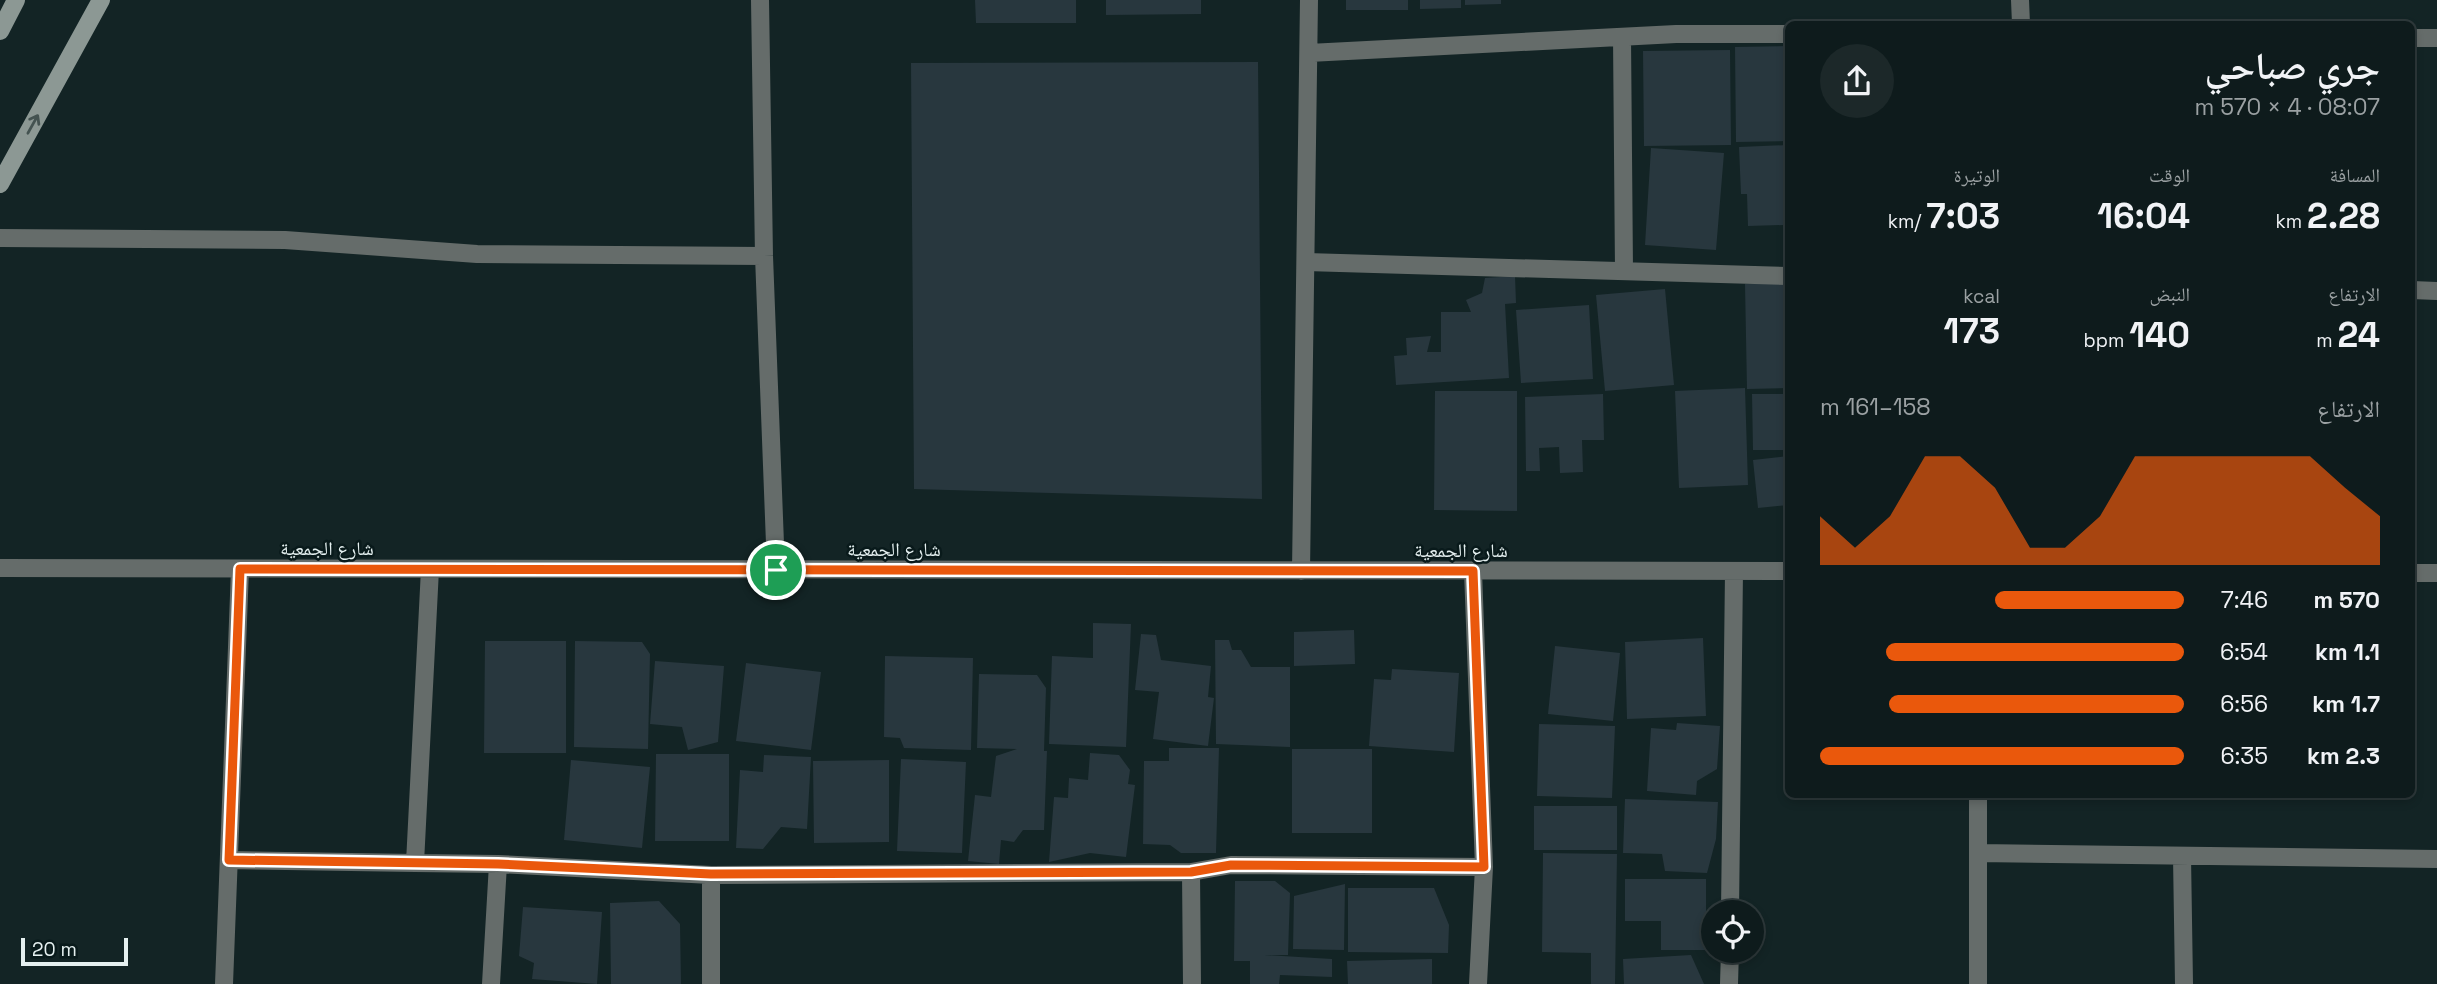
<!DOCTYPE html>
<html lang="ar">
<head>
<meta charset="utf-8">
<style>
	:root { --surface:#0e1b1c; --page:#1c2829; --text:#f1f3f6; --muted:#9ba1a3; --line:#2e393b; --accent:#ea580c }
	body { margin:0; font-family:"Space Grotesk","Noto Naskh Arabic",sans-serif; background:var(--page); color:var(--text); direction:rtl; height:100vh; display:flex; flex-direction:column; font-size:26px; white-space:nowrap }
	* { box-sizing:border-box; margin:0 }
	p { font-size:23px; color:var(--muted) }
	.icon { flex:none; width:38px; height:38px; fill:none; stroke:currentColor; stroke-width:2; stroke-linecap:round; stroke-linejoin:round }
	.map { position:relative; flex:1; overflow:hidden; direction:ltr }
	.panel { position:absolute; left:1785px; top:21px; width:630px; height:777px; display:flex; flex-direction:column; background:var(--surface); border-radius:10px; box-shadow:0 4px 10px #0003,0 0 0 2px var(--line); direction:rtl }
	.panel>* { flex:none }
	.buttons { position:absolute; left:1701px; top:900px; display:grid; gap:14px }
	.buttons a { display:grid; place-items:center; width:63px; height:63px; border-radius:50%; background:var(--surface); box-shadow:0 4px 10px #0003,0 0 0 2px var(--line); font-size:35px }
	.scale { position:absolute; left:21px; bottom:18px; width:107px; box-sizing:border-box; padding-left:7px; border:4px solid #e5f0f0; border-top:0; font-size:19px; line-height:24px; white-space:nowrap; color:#e5f0f0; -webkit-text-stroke:5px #091a1b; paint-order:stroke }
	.pin { position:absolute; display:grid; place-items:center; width:60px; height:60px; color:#fff; margin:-30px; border:4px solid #fff; border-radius:50%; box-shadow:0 2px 7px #0007 }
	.round { display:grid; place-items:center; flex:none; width:74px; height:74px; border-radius:37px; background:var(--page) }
	.overview { display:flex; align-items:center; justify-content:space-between; height:119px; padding:0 35px }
	h1 { font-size:38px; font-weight:600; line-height:52px }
	.stats { display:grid; grid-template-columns:repeat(3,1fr); gap:10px; height:119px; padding:7px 35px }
	.stats div { display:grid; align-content:center }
	.stats b { font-size:35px; font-weight:600 }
	.stats small { font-size:19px; font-weight:400 }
	.stats p { font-size:19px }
	.chart { height:196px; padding:14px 35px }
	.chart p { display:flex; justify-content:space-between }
	.chart svg { width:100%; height:126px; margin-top:7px; fill:var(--accent); opacity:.7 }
	ul { padding:0 35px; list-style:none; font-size:23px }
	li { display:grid; grid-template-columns:112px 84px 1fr; align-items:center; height:52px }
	li i { height:18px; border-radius:9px; background:var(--accent) }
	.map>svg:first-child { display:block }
	.building { fill:#28373e }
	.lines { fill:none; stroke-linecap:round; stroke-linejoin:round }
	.minor { stroke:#656c6a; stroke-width:18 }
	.secondary { stroke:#8c9894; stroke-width:18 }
	.oneway { stroke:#445351 }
	.route-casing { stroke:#fff; stroke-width:14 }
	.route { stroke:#ea580c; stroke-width:9 }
	.labels { text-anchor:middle; stroke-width:5; stroke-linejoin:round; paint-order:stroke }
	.street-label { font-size:19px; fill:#e5f0f0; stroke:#091a1b }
</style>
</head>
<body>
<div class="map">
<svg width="2437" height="984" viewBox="0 0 2437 984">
	<rect width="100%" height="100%" fill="#132425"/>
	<path class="building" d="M 975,0 L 1076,0 L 1076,23 L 976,23 Z
		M 1106,0 L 1201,0 L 1201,14 L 1106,15 Z
		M 1346,0 L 1408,0 L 1408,10 L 1346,10 Z
		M 1420,0 L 1461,0 L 1461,8 L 1420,9 Z
		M 1465,0 L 1501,0 L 1501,4 L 1465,5 Z
		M 1788,46 L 1788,141 L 1736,142 L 1735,47 Z
		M 1730,50 L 1731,145 L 1644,146 L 1643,51 Z
		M 1258,62 L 1262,499 L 914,489 L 911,63 Z
		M 1788,145 L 1788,247 L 1784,247 L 1783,225 L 1748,226 L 1747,194 L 1741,194 L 1739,147 Z
		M 1651,148 L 1724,153 L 1716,250 L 1645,245 Z
		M 1515,276 L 1516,303 L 1505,304 L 1509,378 L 1396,385 L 1394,356 L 1407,355 L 1406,338 L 1431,336 L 1427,352 L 1441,352 L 1441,312 L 1471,312 L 1466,300 L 1482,293 L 1485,278 Z
		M 1788,283 L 1788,388 L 1747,389 L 1745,284 Z
		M 1665,289 L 1674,385 L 1605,391 L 1596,295 Z
		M 1589,305 L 1593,379 L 1521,383 L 1516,310 Z
		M 1745,388 L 1748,485 L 1679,488 L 1675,391 Z
		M 1435,391 L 1517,391 L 1517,511 L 1434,510 Z
		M 1603,394 L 1604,440 L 1582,440 L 1583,472 L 1560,473 L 1559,447 L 1539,448 L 1540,471 L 1526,471 L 1525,397 Z
		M 1752,394 L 1788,394 L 1788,450 L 1753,450 Z
		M 1788,456 L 1788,505 L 1758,508 L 1753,460 Z
		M 1093,623 L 1131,624 L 1126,747 L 1049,744 L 1052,656 L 1093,658 Z
		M 1354,630 L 1355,664 L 1294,666 L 1294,632 Z
		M 1141,634 L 1156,635 L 1161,660 L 1211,666 L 1208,697 L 1214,698 L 1208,746 L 1153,739 L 1159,692 L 1135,690 Z
		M 1703,638 L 1706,716 L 1627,719 L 1625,642 Z
		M 1215,640 L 1229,640 L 1232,650 L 1241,650 L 1251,667 L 1290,667 L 1290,747 L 1216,744 Z
		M 485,641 L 566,641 L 566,753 L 484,753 Z
		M 575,641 L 642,642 L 650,654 L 648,749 L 574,747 Z
		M 1555,646 L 1620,653 L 1613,721 L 1548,714 Z
		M 885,656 L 973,658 L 971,750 L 904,748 L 900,738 L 884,737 Z
		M 655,661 L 724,666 L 718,742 L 688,750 L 682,727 L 650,724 Z
		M 746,663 L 821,672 L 811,750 L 736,741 Z
		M 1392,669 L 1459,673 L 1454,752 L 1369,746 L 1374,679 L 1391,680 Z
		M 979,674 L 1037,675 L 1046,688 L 1044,751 L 1047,751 L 1044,830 L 1023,830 L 1014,842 L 1001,840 L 999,864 L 968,861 L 975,795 L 991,797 L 996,756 L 1017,749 L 977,748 Z
		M 1677,723 L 1720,726 L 1717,769 L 1697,781 L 1696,795 L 1647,791 L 1651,728 L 1676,730 Z
		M 1539,724 L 1615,726 L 1612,798 L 1537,796 Z
		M 1169,748 L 1219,748 L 1216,853 L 1181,853 L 1170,845 L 1143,844 L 1144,761 L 1169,761 Z
		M 1292,749 L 1372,749 L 1372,833 L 1292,833 Z
		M 1090,753 L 1119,755 L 1130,770 L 1128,784 L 1135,785 L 1126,857 L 1090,853 L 1049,862 L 1054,797 L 1068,798 L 1069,778 L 1088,780 Z
		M 656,754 L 729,754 L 729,841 L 655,841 Z
		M 764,755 L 811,757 L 807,829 L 781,827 L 763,849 L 736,848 L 740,770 L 763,772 Z
		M 901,759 L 966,762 L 962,853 L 897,851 Z
		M 571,760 L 650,767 L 642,848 L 564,840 Z
		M 889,760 L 889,842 L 814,843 L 813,761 Z
		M 1625,799 L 1718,802 L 1716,839 L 1707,873 L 1665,871 L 1662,854 L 1623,853 Z
		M 1534,806 L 1617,806 L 1617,850 L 1534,850 Z
		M 1543,853 L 1617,854 L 1615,984 L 1591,984 L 1591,953 L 1542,952 Z
		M 1625,879 L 1706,879 L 1706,950 L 1661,950 L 1661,921 L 1625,921 Z
		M 1235,881 L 1275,881 L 1290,893 L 1288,955 L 1264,955 L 1332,959 L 1332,977 L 1280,975 L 1279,984 L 1250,984 L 1250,961 L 1234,961 Z
		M 1345,884 L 1344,950 L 1293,949 L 1294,896 Z
		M 1348,888 L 1434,888 L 1449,925 L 1448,953 L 1348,952 Z
		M 659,901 L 680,924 L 681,984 L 611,984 L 610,903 Z
		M 523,907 L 602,912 L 597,984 L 532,979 L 534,963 L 519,956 Z
		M 1691,955 L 1704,984 L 1624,984 L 1623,959 Z
		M 1432,959 L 1432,984 L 1348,984 L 1347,961 Z"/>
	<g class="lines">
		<path class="minor" d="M 760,0 L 764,256 L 776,570
			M 2020,0 L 2021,24
			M 1622,37 L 1624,271
			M 2412,38 L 2437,38
			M 1309,53 L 1676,34 L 1788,34
			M 0,238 L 285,240 L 477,254 L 764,256
			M 1306,262 L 1788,276
			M 2412,290 L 2437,291
			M 0,568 L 1788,571
			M 430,569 L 415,863 L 498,864 L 491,984
			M 1301,571 L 1309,0
			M 1473,571 L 1484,867 L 1478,984
			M 2412,573 L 2437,573
			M 1978,853 L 2437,859
			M 2182,856 L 2184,984
			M 229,860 L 415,863
			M 498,864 L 711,875 L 1191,872
			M 711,875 L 711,984
			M 1730,912 L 1734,571
			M 224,984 L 240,569
			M 1192,984 L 1191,872 L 1231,865 L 1484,867
			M 1729,984 L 1730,950
			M 1978,984 L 1978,794"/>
		<path class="secondary" d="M 0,31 L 16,0
			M 0,184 L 101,0"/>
	</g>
	<defs><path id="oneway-shaft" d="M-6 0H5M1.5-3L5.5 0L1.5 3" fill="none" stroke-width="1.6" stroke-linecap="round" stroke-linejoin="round" transform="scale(1.75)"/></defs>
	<use class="oneway" href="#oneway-shaft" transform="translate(33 124) rotate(-61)"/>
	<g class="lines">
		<g class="route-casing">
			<path id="route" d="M 240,569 L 1473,571 L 1484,867 L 1231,865 L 1191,872 L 711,874 L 498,864 L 229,860 Z"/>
		</g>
		<use href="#route" class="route"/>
	</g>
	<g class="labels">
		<g class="street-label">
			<text x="327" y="555">شارع الجمعية</text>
			<text x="894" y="556">شارع الجمعية</text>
			<text x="1461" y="557">شارع الجمعية</text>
		</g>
	</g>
</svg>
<div class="buttons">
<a><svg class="icon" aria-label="locate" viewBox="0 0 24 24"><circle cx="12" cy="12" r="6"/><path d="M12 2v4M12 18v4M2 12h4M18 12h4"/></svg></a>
</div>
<div class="scale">20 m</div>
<div class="pin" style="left:776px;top:570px;background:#1e9e55"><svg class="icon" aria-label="arrive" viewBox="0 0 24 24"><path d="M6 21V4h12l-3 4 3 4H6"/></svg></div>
<section class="panel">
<div class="overview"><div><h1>جري صباحي</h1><p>08:07 · 4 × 570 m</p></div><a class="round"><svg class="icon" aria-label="share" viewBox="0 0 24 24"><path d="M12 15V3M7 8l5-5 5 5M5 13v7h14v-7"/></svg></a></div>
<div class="stats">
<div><p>المسافة</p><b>2.28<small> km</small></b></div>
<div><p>الوقت</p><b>16:04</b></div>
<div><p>الوتيرة</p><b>7:03<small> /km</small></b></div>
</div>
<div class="stats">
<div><p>الارتفاع</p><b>24<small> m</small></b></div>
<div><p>النبض</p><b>140<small> bpm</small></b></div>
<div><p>kcal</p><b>173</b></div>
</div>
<div class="chart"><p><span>الارتفاع</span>158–161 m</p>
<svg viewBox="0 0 160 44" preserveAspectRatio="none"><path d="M0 44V27L10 38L20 27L30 6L40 6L50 17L60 38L70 38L80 27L90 6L100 6L110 6L120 6L130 6L140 6L150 17L160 27V44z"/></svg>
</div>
<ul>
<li><b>570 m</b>7:46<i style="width:52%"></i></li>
<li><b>1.1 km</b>6:54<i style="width:82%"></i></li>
<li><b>1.7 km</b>6:56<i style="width:81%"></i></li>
<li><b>2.3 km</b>6:35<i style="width:100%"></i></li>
</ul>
</section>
</div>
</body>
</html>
